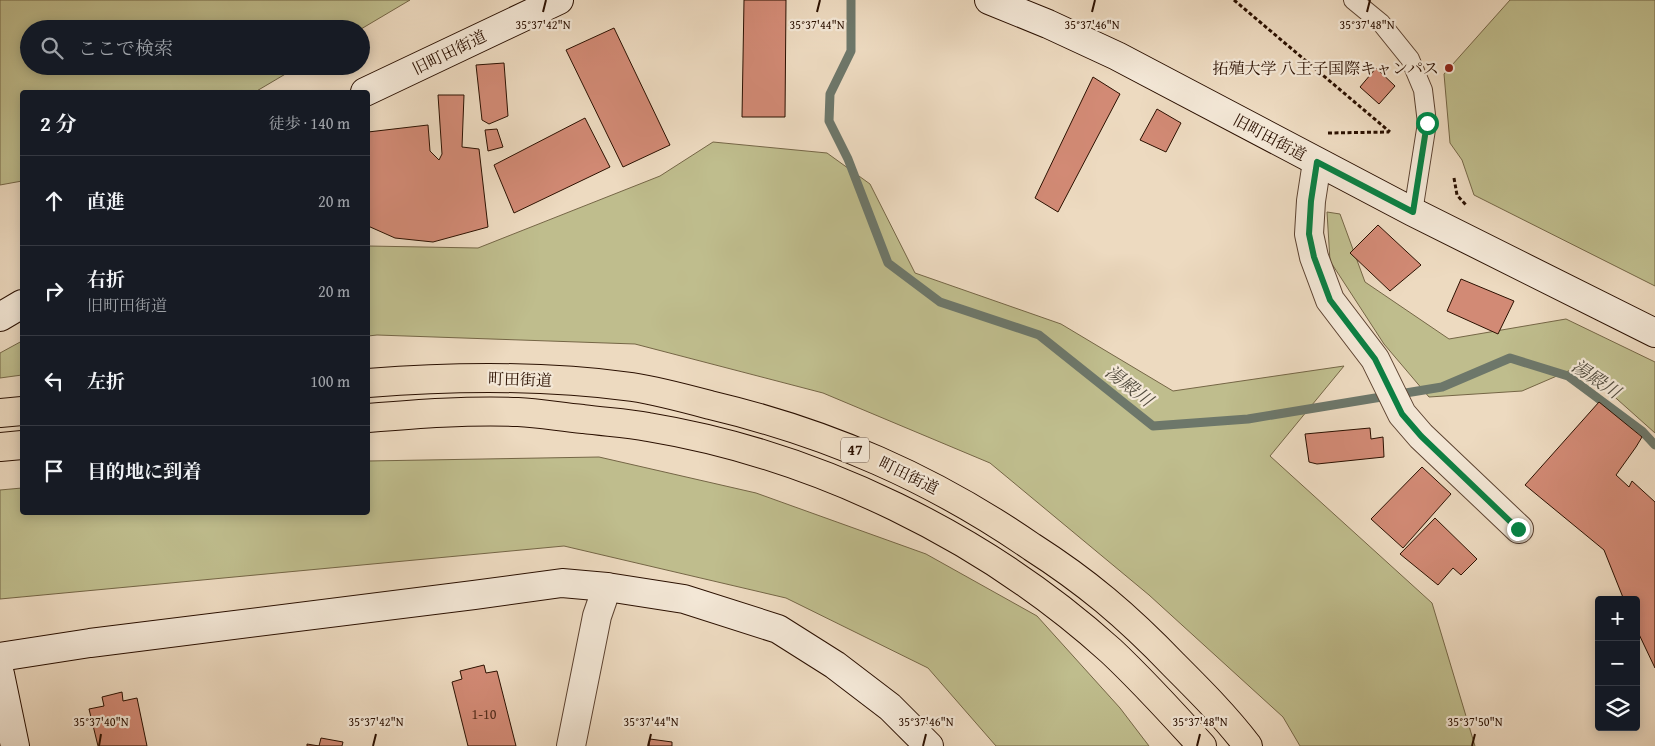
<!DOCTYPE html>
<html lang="ja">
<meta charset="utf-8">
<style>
body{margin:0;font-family:"Gentium Book Plus","Noto Serif JP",serif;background:#242831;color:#f1f3f6}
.controls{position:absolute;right:15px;bottom:15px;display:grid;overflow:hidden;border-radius:5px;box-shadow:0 2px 12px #0003}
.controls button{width:45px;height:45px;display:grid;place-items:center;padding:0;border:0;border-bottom:1px solid #363941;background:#171b24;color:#f1f3f6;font:25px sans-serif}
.stop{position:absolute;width:15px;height:15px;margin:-11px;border:4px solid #0b8043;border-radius:50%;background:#fff}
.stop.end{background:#0b8043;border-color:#fff;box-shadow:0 1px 5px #0008}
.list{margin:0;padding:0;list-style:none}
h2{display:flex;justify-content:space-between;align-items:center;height:65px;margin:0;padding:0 20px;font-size:21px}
h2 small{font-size:16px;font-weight:400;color:#9ea1a6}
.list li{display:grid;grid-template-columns:32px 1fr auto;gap:15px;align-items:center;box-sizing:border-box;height:90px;padding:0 20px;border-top:1px solid #363941}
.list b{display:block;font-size:19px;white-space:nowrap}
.list p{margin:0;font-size:16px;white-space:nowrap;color:#9ea1a6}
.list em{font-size:16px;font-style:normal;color:#9ea1a6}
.icon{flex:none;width:28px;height:28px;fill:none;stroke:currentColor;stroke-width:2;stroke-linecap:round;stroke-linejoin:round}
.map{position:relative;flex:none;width:1655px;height:746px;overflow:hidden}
.search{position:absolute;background:#171b24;box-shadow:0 2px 12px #0003;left:20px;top:20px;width:350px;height:55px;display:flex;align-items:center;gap:12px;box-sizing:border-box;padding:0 18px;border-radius:28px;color:#9ea1a6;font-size:19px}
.panel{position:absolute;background:#171b24;box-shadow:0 2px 12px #0003;left:20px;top:90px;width:350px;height:425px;border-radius:5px}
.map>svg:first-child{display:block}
.green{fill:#bfbd8d;stroke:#756646}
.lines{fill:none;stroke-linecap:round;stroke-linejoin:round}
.stream{stroke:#6d776a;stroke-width:9}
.building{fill:#d28a75;stroke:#2b1000}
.lane-casing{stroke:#5c4230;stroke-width:20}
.street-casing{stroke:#5c4230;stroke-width:30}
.secondary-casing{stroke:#2b1000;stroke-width:30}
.primary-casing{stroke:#2b1000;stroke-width:30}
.path{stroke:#2b1000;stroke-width:3;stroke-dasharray:4 2.5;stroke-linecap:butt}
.lane{stroke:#f3e7d6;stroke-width:18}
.street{stroke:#f3e7d6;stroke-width:28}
.secondary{stroke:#f3e7d6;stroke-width:28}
.primary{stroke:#eddac0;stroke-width:28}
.route{stroke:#0b8043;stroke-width:6}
.ticks{fill:none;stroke:#2b1000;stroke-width:2}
.poi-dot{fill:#8f2418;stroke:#f3e7d6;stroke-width:2}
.labels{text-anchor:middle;stroke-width:4.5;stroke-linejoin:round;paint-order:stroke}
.number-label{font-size:14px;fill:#552e1d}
.shield{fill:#f3e7d6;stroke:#675040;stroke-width:1}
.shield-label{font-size:15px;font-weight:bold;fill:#2b1000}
.street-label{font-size:16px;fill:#2b1000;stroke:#f3e7d6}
.poi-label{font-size:16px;fill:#2b1000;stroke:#f3e7d6;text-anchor:end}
.water-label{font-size:18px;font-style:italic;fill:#524c3e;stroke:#f3e7d6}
.ticks-label{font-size:12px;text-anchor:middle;fill:#2b1000;stroke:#f3e7d6;stroke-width:4.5;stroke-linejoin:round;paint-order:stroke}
</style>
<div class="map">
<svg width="1655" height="746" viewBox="0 0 1655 746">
<rect width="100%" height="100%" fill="#eddac0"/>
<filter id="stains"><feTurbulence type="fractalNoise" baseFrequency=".004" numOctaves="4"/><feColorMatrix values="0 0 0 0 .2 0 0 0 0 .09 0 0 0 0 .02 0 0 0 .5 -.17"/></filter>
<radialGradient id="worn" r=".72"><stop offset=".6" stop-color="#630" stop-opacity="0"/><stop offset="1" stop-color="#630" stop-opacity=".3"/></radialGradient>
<g class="green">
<polygon points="0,0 410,0 361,29 29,29 29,66 299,66 255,92 22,92 22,181 0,185"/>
<polygon points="1510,0 1655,0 1655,286 1474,195 1462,160 1450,143 1444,74"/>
<polygon points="713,142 827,153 870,184 915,273 1061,324 1173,391 1344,366 1270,456 1432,603 1475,746 1300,746 1283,717 1149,595 990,463 823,393 635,344 377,335 368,336 368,246 478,248 660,176"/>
<polygon points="1327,212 1340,214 1365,282 1449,339 1566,319 1655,362 1655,433 1580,366 1522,391 1429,397 1384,344 1330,261"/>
<polygon points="22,341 22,375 0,378 0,353"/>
<polygon points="599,457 756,493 926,554 1037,616 1120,708 1149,746 996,746 928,668 786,598 564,546 0,599 0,490 22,488 22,512 368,512 368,461"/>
</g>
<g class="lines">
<polyline class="stream" points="851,0 851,51 830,94 829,121 848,159 888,263 940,302 1039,335 1153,426 1248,419 1442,387 1510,358 1568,376 1642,431 1655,445"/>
</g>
<g class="building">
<polygon points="744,0 786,0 785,117 742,117"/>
<polygon points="614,28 670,145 623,167 566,50"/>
<polygon points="504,63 508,116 489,124 482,120 476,65"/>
<polygon points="1376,68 1395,86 1379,104 1360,87"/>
<polygon points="1093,77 1120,94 1058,212 1035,198"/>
<polygon points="438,95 464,95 462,147 479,149 488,227 433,242 395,238 368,226 368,132 428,125 430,151 439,160 442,154"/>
<polygon points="1157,109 1181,123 1166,152 1140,140"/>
<polygon points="585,118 610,167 514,213 494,165"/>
<polygon points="497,129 503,147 488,151 485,130"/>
<polygon points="1378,225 1421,265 1390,291 1350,253"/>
<polygon points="1461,279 1514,301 1498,334 1447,311"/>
<polygon points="1599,402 1642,437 1636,447 1616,475 1629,487 1632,481 1655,502 1655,668 1636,628 1636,600 1624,600 1604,550 1525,485"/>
<polygon points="1370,428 1371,439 1383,437 1384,457 1317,464 1309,462 1305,434"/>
<polygon points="1422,467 1451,494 1403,548 1371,519"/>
<polygon points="1435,518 1477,559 1461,575 1453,568 1438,585 1400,554"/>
<polygon points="484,665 486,673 497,671 516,746 468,746 452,682 462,679 460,671"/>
<polygon points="122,692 123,701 137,698 147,746 98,746 89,709 104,706 102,697"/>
<polygon points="321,738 343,742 342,746 307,746 307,744 319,746"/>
<polygon points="650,739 672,742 672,746 649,746"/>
</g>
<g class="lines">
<g class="lane-casing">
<polyline id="lane" points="1353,0 1381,23 1410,59 1423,90 1427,123 1413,212"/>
</g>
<g class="street-casing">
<g id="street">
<polyline points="1317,162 1311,201 1309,234 1314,257 1330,300 1375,359 1402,414 1421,436 1519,529"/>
<polyline points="571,746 597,616 607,587"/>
</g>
</g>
<g class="secondary-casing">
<g id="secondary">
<polyline points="989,0 1048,24 1117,56 1413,212 1655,333"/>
<polyline points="365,92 559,0"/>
<polyline points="0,317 22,304"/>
<polyline points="0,657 90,643 474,595 562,583 607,587 684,599 778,629 835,665 890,707 929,746"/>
<polyline points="0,674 15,746"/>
</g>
</g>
<g class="primary-casing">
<g id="primary">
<path d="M368,383C456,376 544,375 632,387C658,391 684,398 710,405C828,433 932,478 1032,547C1057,563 1082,581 1105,600C1129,620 1152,642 1174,665C1200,691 1226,717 1248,746"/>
<polyline points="0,413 22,411"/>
<path d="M368,418C417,414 468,410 518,412C539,413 561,417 583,419C605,422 627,423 648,427C817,455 985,537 1111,651C1143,681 1173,714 1202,746"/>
<polyline points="0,447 22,445"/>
</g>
</g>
<g class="path">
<polyline points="1234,0 1390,132"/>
<polyline points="1328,133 1389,132"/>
<polyline points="1454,178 1457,195 1466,205"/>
</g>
<use href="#lane" class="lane"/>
<use href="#street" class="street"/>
<use href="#secondary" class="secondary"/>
<use href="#primary" class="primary"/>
</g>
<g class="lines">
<polyline class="route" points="1427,123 1413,212 1317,162 1311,201 1309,234 1314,257 1330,300 1375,359 1402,414 1421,436 1518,529"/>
</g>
<path class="ticks" d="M543,12L546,0M817,12L820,0M1092,12L1095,0M1367,12L1370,0M99,746L101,734M373,746L376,734M648,746L651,734M923,746L926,734M1197,746L1200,734M1472,746L1475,734"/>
<circle class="poi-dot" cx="1449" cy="68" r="5"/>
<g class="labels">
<g class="number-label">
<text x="484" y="719">1-10</text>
</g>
<rect class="shield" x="841" y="437.5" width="28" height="25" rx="4"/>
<g class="shield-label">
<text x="855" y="455">47</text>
</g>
<g class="street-label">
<text transform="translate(449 52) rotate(-26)" y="6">旧町田街道</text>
<text transform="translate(1270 137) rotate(28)" y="6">旧町田街道</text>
<text transform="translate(520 379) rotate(2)" y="6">町田街道</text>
<text transform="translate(909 475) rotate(26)" y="6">町田街道</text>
</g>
<g class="poi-label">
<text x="1439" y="74">拓殖大学 八王子国際キャンパス</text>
</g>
<g class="water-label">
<text transform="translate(1596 379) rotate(34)" y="6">湯殿川</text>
<text transform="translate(1129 386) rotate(38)" y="6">湯殿川</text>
</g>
</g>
<g class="ticks-label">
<text x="543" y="29">35°37'42"N</text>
<text x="817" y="29">35°37'44"N</text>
<text x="1092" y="29">35°37'46"N</text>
<text x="1367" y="29">35°37'48"N</text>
<text x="101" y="726">35°37'40"N</text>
<text x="376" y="726">35°37'42"N</text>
<text x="651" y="726">35°37'44"N</text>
<text x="926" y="726">35°37'46"N</text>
<text x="1200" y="726">35°37'48"N</text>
<text x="1475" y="726">35°37'50"N</text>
</g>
<rect width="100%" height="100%" filter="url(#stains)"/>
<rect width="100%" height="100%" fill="url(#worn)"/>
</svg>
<div class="controls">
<button>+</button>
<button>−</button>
<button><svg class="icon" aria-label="layers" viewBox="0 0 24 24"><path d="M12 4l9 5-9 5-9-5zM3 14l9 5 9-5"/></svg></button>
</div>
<div class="stop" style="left:1427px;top:123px"></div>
<div class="stop end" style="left:1518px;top:529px"></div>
<div class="search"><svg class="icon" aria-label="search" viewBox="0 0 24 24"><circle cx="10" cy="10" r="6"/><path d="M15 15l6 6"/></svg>ここで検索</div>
<section class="panel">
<h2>2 分<small>徒歩 · 140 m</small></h2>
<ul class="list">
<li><svg class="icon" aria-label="ahead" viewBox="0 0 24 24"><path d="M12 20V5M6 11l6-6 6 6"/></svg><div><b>直進</b></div><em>20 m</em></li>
<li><svg class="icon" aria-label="right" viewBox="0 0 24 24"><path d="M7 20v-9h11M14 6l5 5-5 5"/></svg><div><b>右折</b><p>旧町田街道</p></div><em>20 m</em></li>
<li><svg class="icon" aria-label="left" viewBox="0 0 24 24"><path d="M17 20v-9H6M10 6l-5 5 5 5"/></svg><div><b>左折</b></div><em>100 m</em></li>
<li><svg class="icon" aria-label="arrive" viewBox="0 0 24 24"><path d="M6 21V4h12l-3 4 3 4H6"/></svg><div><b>目的地に到着</b></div></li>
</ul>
</section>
</div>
